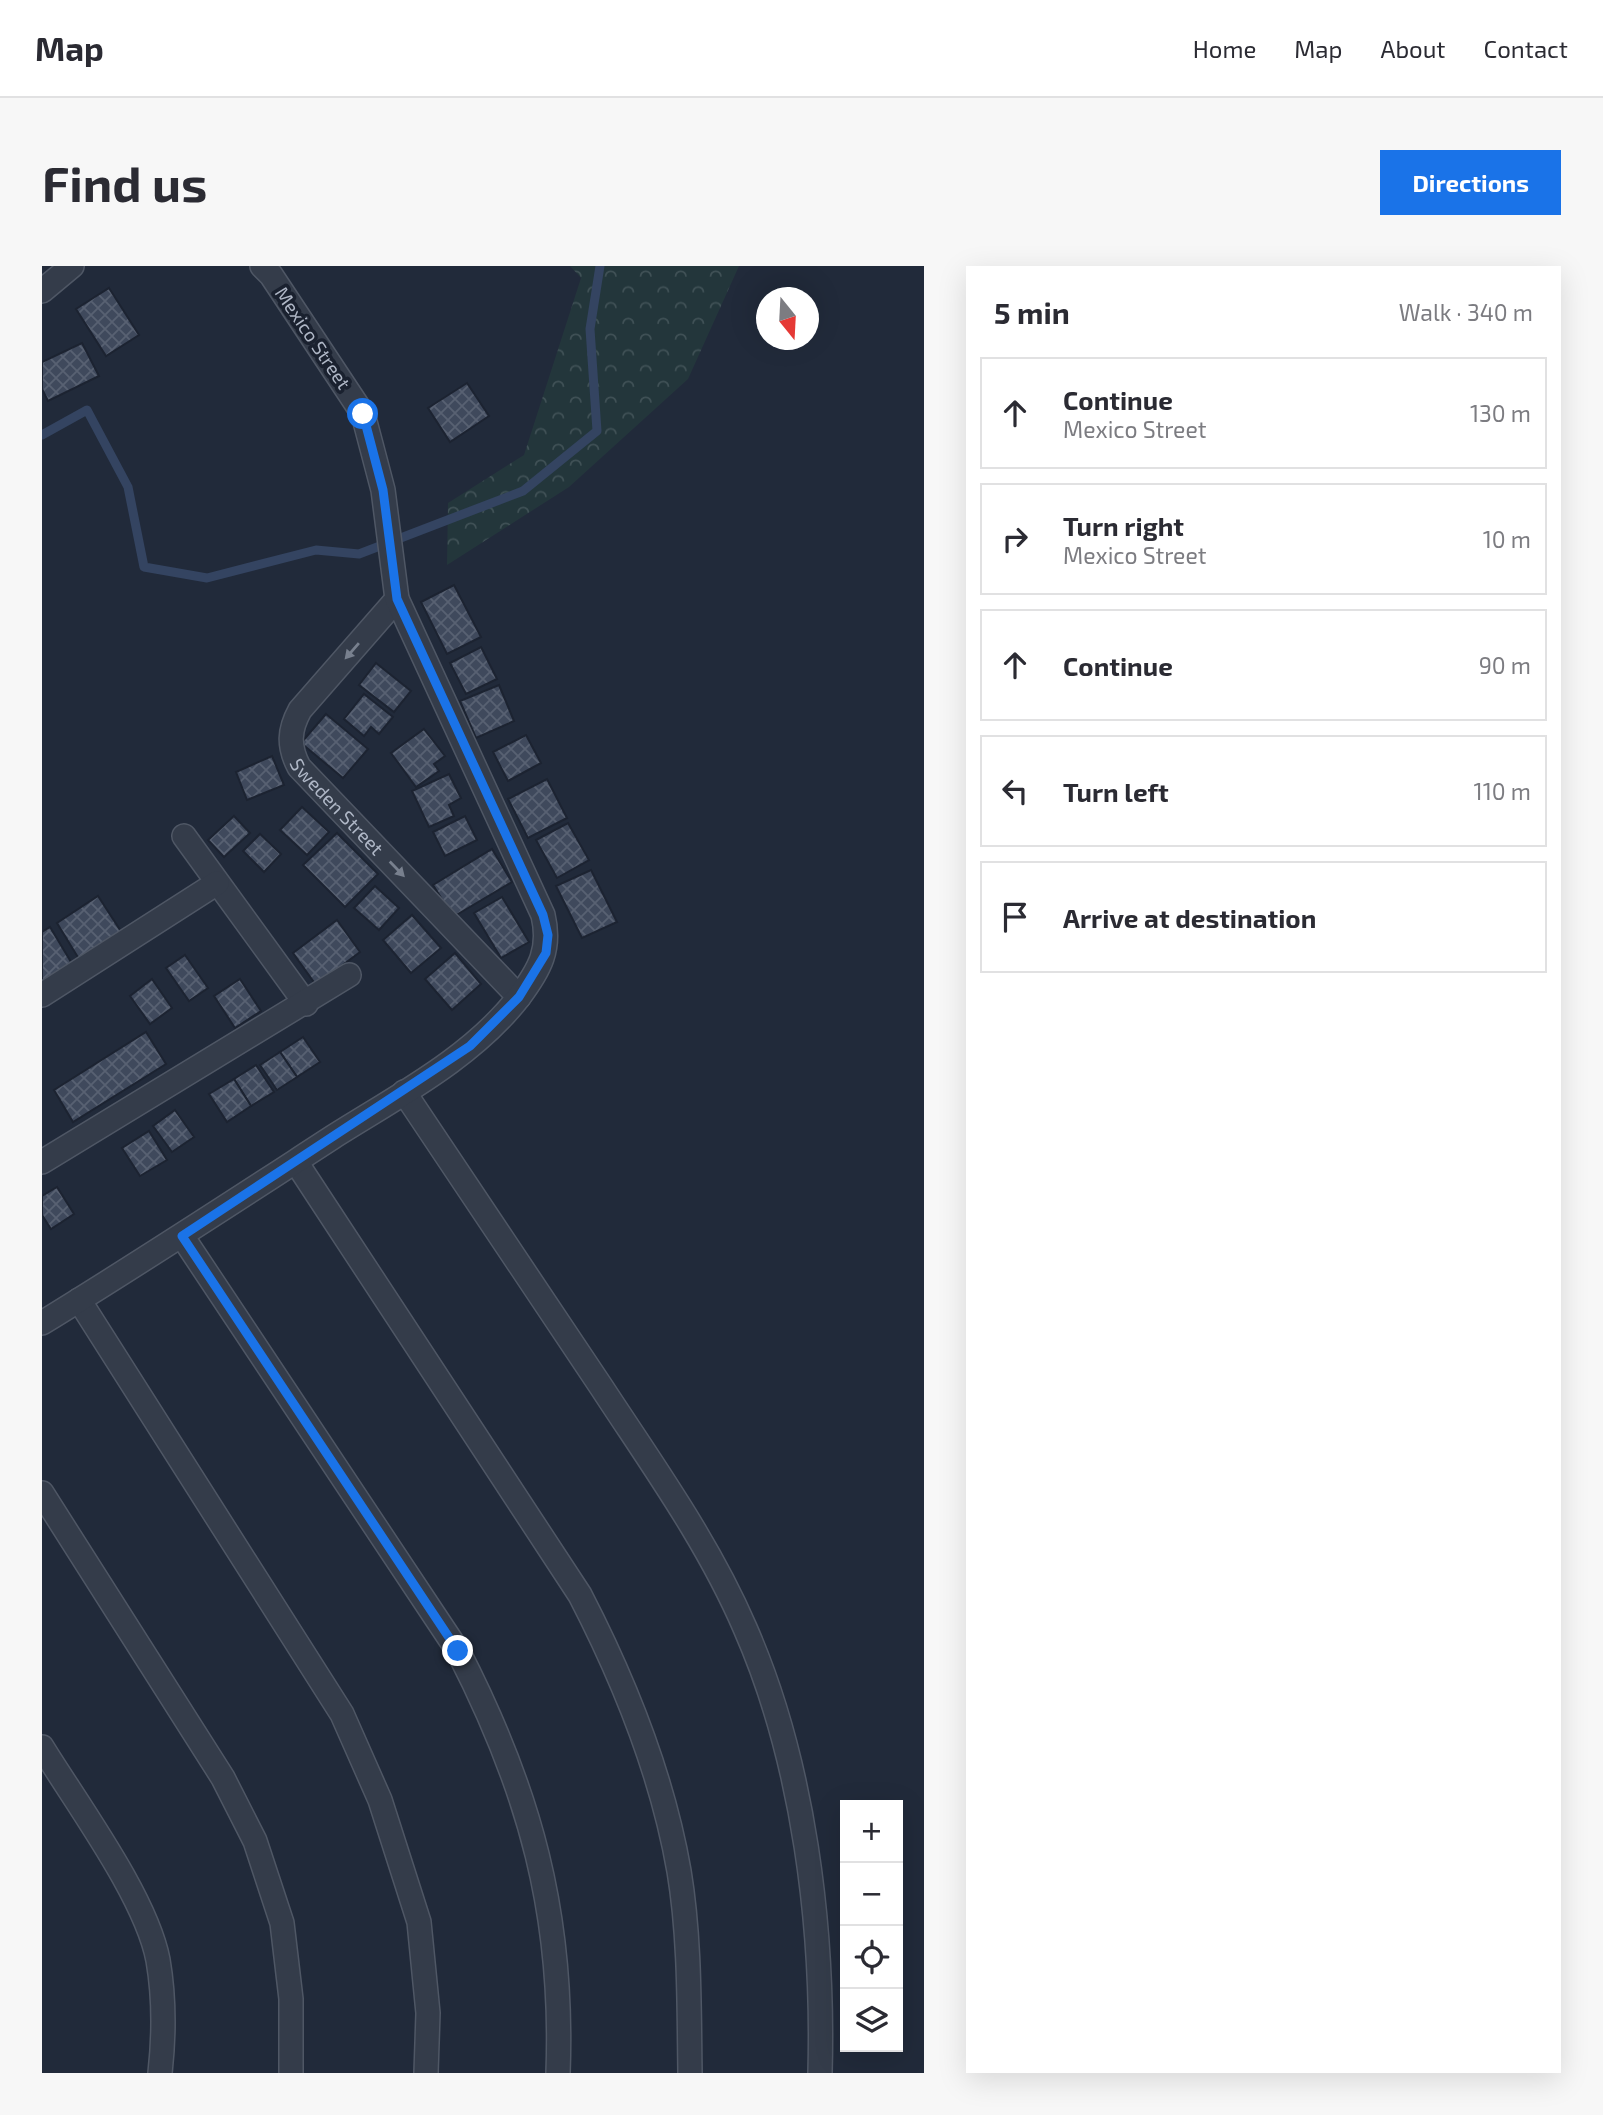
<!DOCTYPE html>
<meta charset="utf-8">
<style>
body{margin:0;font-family:"Exo 2",sans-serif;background:#f7f7f7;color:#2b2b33}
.controls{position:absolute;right:21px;bottom:21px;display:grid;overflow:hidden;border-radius:0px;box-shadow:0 7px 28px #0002}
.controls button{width:63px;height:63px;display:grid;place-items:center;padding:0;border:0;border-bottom:2px solid #e1e1e2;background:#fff;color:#2b2b33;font:35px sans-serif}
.compass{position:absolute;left:714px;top:21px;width:63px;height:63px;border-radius:50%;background:#fff;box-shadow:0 7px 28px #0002;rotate:162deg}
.stop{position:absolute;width:21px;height:21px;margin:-16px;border:5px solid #1a73e8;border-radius:50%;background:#fff}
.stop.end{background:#1a73e8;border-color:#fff;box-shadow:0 2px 7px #0008}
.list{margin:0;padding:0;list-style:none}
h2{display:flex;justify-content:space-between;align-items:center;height:91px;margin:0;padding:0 28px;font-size:30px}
h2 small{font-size:23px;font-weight:400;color:#7c7c81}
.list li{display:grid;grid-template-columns:46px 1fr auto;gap:21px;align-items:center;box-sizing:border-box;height:112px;margin:0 14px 14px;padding:0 14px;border:2px solid #e1e1e2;border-radius:0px}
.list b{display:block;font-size:26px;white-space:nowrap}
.list p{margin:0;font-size:23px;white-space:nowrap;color:#7c7c81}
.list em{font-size:23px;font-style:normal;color:#7c7c81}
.icon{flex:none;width:38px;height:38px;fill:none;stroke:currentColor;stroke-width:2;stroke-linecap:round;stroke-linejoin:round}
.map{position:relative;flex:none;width:882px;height:1807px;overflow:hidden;border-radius:0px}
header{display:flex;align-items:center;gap:42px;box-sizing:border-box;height:98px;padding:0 35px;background:#fff;border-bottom:2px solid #e1e1e2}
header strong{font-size:33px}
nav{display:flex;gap:38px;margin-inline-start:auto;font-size:24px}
.intro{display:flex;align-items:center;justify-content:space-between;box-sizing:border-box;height:168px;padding:0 42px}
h1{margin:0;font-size:49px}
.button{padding:18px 32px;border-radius:0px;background:#1a73e8;color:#fff;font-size:24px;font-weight:700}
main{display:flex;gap:42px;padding:0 42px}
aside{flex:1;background:#fff;border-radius:0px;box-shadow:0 7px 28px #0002}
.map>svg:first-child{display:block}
.forest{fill:url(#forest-crowns)}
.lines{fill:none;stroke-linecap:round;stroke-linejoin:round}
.stream{stroke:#344461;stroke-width:9}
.building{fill:url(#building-cross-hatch);stroke:#1c2331;stroke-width:2}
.minor-casing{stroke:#4f5765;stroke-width:26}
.minor{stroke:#343c4a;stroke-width:23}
.oneway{fill:#78808e}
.route{stroke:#1a73e8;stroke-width:9}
.labels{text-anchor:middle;stroke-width:7;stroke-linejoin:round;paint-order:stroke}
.street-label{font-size:19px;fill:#afb7c6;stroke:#1a212f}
</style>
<header>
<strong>Map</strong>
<nav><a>Home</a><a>Map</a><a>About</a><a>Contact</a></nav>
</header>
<div class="intro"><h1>Find us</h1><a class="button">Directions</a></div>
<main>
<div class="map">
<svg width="882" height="1807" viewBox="0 0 882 1807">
<defs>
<pattern id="forest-crowns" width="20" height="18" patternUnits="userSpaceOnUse" patternTransform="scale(1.75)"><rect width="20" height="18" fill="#23363b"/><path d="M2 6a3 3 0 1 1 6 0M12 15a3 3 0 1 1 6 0" fill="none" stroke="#405156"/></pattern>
<pattern id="building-cross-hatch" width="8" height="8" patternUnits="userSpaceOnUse" patternTransform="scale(1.75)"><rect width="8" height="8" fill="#3f495c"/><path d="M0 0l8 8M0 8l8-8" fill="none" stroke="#586172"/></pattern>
</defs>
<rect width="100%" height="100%" fill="#212a3a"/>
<polygon class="forest" points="528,0 697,0 646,113 527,221 405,299 406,237 482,189 539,12"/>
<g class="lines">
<polyline class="stream" points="0,169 45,144 86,221 102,301 165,312 274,284 317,288 481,225 555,165 548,63 558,0"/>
</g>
<g class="building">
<polygon points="67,22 97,69 64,90 34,43"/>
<polygon points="40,77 57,110 6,135 0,123 0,96"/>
<polygon points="425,117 447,150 408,176 386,142"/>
<polygon points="412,319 439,371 405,388 379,336"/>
<polygon points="439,381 455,413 424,428 408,397"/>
<polygon points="334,397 369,425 352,446 317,419"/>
<polygon points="457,419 472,455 434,472 418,435"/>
<polygon points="322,428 351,451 337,468 329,461 322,470 302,453"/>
<polygon points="284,448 326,483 301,512 259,477"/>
<polygon points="382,463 403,490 392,498 397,505 374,521 349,487"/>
<polygon points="484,469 499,497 466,515 451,486"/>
<polygon points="230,490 242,519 205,534 194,506"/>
<polygon points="407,508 419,532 407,539 412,550 387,561 370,525"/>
<polygon points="505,513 525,552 486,572 466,533"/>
<polygon points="260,541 287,566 265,589 238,564"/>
<polygon points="192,550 208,567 182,591 166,574"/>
<polygon points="423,550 435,574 403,590 391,566"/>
<polygon points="526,557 547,594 515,612 494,574"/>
<polygon points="295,567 336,608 303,641 261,599"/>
<polygon points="218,568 239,588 222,606 201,585"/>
<polygon points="450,583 470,616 411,651 391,619"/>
<polygon points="549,604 575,656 540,672 514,620"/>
<polygon points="333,620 357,642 337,664 312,642"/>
<polygon points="56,630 80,667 37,693 15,657"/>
<polygon points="460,631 487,676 459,692 432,647"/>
<polygon points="370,649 399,682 369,707 341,674"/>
<polygon points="295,654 318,686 274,719 251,687"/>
<polygon points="8,661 32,701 0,719 0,666"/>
<polygon points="413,687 439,718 410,744 383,713"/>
<polygon points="143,689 166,722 147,735 124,702"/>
<polygon points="110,713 130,742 108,758 88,730"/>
<polygon points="198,713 219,745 193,762 172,730"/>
<polygon points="104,766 124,798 31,856 12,824"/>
<polygon points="261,771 278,796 255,811 238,786"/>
<polygon points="238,786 255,811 235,824 218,799"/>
<polygon points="214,799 232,826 209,840 192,813"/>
<polygon points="192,813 209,840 185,856 167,828"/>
<polygon points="133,844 152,871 130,886 111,860"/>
<polygon points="107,865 125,894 98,910 80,882"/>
<polygon points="15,921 32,948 9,963 0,949 0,930"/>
</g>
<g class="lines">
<g class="minor-casing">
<g id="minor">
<polyline points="0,25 30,0"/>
<path id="s1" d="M355,333L258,444C247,464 246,480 257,501L477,731"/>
<polyline points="142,570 264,738"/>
<polyline points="0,729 175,617"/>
<path d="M362,826C428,925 494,1023 560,1122C611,1200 666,1276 703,1362C762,1496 782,1662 778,1807"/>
<polyline points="0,896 307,709"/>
<path d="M254,896L538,1329C583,1416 620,1507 637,1605C648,1671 647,1740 648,1807"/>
<path d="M140,970L416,1385C488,1525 522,1649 516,1807"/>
<polyline points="37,1034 300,1448 338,1534 377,1656 386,1747 384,1807"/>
<path d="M0,1057C98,997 194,934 291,871C354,831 430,792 477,731C498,703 509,683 501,649L355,333L341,224L321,148L229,9L220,0"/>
<polyline points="0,1227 181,1512 213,1575 240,1657 249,1733 249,1807"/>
<path d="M0,1481C35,1538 104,1631 116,1694C122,1729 122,1771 118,1807"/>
</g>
</g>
<use href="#minor" class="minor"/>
</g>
<defs><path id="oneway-solid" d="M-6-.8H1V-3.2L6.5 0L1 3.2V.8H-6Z" transform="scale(1.75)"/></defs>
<g class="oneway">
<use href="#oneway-solid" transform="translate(310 385) rotate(131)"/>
<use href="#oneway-solid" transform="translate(355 603) rotate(46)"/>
</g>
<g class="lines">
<polyline class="route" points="321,148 341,224 355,333 501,649 506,669 504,687 477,731 428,780 140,970 416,1385"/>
</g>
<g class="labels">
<g class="street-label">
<text transform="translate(271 72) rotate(56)" y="7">Mexico Street</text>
<text dy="7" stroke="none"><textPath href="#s1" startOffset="262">Sweden Street</textPath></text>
</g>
</g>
</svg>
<div class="controls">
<button>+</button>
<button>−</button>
<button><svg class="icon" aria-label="locate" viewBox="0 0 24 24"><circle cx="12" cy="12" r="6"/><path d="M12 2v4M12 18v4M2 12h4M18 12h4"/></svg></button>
<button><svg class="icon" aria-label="layers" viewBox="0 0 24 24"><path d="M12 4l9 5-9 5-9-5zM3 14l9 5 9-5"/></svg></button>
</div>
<svg class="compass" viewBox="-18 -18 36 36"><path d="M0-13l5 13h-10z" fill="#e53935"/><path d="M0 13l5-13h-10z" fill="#7c7c81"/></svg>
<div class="stop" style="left:321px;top:148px"></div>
<div class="stop end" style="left:416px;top:1385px"></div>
</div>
<aside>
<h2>5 min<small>Walk · 340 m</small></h2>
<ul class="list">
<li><svg class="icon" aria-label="ahead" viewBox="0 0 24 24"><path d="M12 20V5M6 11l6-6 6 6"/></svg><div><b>Continue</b><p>Mexico Street</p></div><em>130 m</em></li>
<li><svg class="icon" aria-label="right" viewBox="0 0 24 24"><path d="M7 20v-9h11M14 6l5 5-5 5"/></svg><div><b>Turn right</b><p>Mexico Street</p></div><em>10 m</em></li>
<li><svg class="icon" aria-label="ahead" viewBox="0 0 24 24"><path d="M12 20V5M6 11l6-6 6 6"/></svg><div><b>Continue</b></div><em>90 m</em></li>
<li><svg class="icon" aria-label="left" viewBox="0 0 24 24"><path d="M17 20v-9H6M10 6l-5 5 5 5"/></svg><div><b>Turn left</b></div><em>110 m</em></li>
<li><svg class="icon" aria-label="arrive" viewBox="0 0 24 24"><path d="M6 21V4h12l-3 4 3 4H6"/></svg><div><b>Arrive at destination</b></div></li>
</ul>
</aside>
</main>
